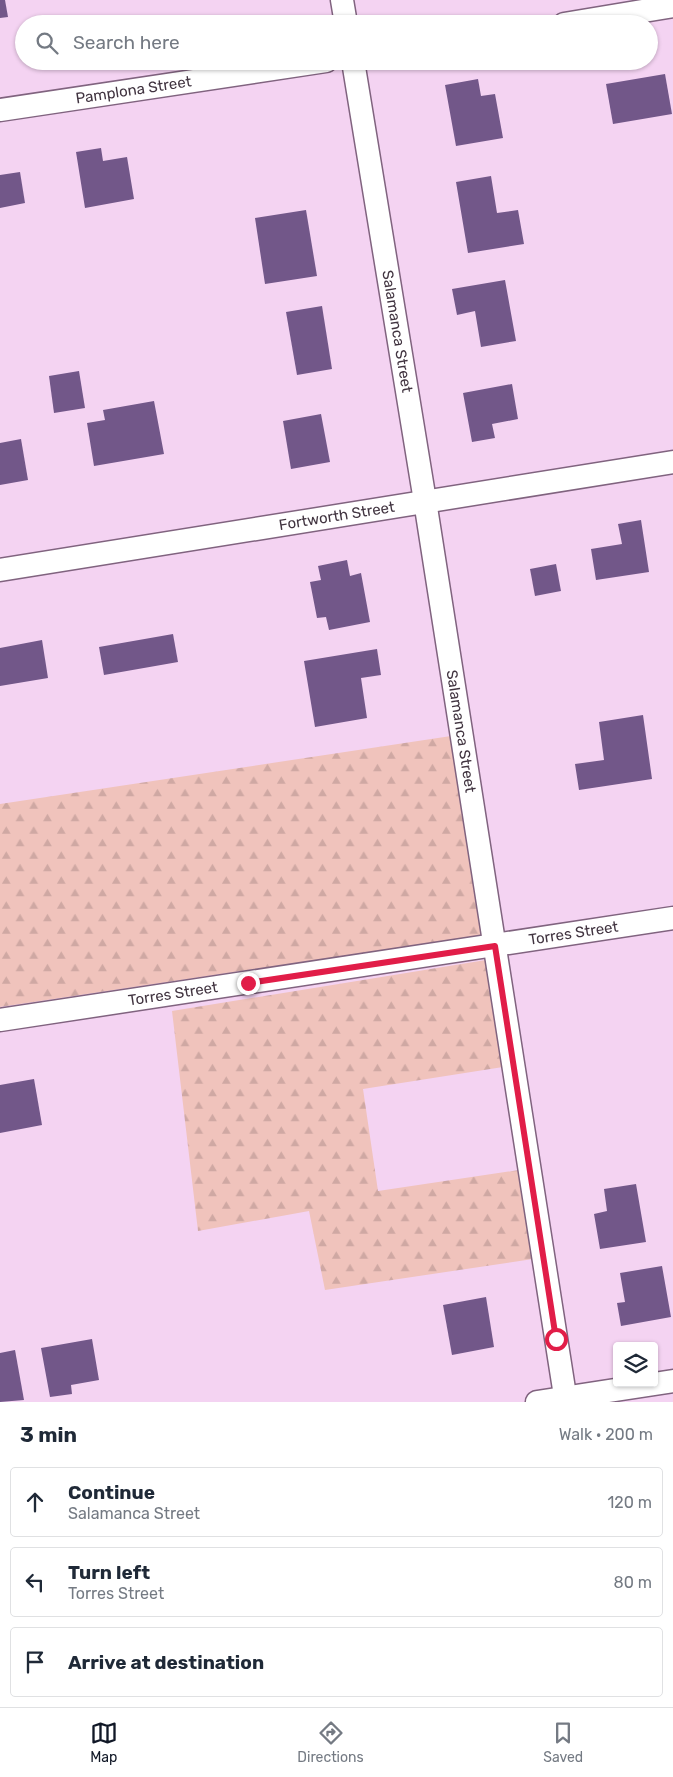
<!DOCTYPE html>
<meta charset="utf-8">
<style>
body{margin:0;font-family:Rubik,sans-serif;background:#f6f6f7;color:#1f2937}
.controls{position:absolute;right:15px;bottom:15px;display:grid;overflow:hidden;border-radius:5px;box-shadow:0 1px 4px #0004}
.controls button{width:45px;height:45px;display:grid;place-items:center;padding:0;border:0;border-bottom:1px solid #e0e1e3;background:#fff;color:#1f2937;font:25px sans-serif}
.stop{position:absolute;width:15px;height:15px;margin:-11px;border:4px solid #e11d48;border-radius:50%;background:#fff}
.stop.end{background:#e11d48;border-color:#fff;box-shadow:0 1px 5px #0008}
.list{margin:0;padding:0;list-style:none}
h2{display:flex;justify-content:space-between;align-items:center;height:65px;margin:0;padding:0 20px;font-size:21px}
h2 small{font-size:16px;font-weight:400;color:#747a83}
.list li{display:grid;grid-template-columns:32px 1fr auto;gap:15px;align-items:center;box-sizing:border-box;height:70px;margin:0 10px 10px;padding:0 10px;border:1px solid #e0e1e3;border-radius:5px}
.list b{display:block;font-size:19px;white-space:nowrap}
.list p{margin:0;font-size:16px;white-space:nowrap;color:#747a83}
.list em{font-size:16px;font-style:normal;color:#747a83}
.icon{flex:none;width:28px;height:28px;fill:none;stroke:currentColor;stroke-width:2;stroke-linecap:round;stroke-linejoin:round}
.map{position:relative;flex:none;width:673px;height:1402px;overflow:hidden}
.search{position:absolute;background:#fff;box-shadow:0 1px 4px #0004;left:15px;right:15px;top:15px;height:55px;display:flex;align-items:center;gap:12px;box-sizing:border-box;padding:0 18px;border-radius:28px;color:#747a83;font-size:19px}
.sheet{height:305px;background:#fff}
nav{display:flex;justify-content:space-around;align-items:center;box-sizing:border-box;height:70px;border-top:1px solid #e0e1e3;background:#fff;font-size:14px;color:#747a83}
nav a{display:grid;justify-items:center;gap:2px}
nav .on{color:#111827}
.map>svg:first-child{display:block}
.forest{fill:url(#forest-firs)}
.building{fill:#725789}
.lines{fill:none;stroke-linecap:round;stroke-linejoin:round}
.minor-casing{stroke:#80637f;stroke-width:25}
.minor{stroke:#fff;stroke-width:22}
.route{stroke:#e11d48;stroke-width:6}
.labels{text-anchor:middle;stroke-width:5;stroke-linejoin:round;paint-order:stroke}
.street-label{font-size:15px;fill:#413440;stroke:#f4d3f2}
</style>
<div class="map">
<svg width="673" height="1402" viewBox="0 0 673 1402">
<defs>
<pattern id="forest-firs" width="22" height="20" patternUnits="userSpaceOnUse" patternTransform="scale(1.25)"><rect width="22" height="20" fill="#f0c3bc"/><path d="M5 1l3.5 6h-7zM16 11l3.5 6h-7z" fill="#cfa8a3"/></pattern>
</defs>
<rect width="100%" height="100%" fill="#f4d3f2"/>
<g class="forest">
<polygon points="451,736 483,935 0,1007 0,804"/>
<polygon points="486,960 503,1067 363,1089 378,1191 519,1170 533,1259 325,1290 309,1211 198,1231 172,1011"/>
</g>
<g class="building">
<polygon points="0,0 5,0 8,17 0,18"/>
<polygon points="665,74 672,114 613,124 606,84"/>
<polygon points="478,79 481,96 495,94 503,138 456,146 445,85"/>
<polygon points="101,148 103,161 127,157 134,199 85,208 76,152"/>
<polygon points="20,172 25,203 0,208 0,175"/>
<polygon points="491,176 497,213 518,210 524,244 468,253 456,182"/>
<polygon points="306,210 317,276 265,284 255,218"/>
<polygon points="505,280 516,341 481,347 475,311 457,315 452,289"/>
<polygon points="322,306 332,369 297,375 286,312"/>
<polygon points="79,371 85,408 54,413 49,376"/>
<polygon points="512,384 518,419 492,424 495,438 472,442 463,393"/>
<polygon points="154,401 164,454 94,466 87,423 105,420 103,410"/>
<polygon points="321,414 330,462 291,469 283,421"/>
<polygon points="21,439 28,480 0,485 0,443"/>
<polygon points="641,520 649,572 596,580 591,549 622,544 618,524"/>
<polygon points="347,560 350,576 361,573 370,622 329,630 326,617 317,618 310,582 321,580 318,566"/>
<polygon points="556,564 561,591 535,596 530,569"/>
<polygon points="173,634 178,662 104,675 99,647"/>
<polygon points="42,640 48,678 0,686 0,648"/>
<polygon points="377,649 381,675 361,678 367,718 315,727 304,661"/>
<polygon points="643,715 652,779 579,790 575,764 604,760 599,722"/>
<polygon points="34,1079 42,1125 0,1133 0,1085"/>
<polygon points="636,1184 646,1242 600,1249 594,1214 607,1211 604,1189"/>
<polygon points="662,1266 671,1317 621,1326 617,1303 625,1302 620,1273"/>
<polygon points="486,1297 494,1347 452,1355 443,1305"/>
<polygon points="92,1339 99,1380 71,1385 72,1394 50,1397 41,1348"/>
<polygon points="15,1350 24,1400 0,1402 0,1353"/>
</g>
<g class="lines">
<g class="minor-casing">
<g id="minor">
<polyline points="342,0 346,24"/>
<polyline points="564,24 673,6"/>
<path id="s1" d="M353,61L425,501L566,1402"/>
<path id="s2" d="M0,110L326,61"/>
<path id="s3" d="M0,570L673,462"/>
<path id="s4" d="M0,1020L673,918"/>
<polyline points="537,1402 673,1381"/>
</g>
</g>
<use href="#minor" class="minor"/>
</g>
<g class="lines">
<polyline class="route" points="248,983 495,946 556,1339"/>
</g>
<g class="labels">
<g class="street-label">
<text dy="5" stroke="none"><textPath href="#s2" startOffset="135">Pamplona Street</textPath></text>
<text dy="5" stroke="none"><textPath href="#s1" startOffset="274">Salamanca Street</textPath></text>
<text dy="5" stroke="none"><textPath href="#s3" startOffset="341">Fortworth Street</textPath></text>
<text dy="5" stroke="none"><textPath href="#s1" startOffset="679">Salamanca Street</textPath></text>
<text dy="5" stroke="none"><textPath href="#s4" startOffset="580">Torres Street</textPath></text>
<text dy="5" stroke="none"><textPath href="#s4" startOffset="175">Torres Street</textPath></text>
</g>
</g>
</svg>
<div class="controls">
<button><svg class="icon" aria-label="layers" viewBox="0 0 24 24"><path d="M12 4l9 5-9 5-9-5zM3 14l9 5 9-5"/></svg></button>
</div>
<div class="stop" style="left:556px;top:1339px"></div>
<div class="stop end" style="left:248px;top:983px"></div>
<div class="search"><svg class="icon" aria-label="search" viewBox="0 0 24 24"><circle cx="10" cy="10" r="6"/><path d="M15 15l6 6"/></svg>Search here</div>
</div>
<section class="sheet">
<h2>3 min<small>Walk · 200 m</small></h2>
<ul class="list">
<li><svg class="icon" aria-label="ahead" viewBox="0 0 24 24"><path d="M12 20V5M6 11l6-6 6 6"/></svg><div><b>Continue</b><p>Salamanca Street</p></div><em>120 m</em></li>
<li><svg class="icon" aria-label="left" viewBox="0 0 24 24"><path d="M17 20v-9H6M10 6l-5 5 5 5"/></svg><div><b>Turn left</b><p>Torres Street</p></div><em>80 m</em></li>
<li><svg class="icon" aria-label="arrive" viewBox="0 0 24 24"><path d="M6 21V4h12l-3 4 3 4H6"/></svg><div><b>Arrive at destination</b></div></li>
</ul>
</section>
<nav>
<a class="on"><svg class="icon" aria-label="map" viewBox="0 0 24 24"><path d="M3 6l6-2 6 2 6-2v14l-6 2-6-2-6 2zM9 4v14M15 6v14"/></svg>Map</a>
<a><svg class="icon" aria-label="directions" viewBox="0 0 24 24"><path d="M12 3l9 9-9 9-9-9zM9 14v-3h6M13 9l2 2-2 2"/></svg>Directions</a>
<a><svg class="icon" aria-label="saved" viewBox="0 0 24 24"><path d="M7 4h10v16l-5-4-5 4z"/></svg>Saved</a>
</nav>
